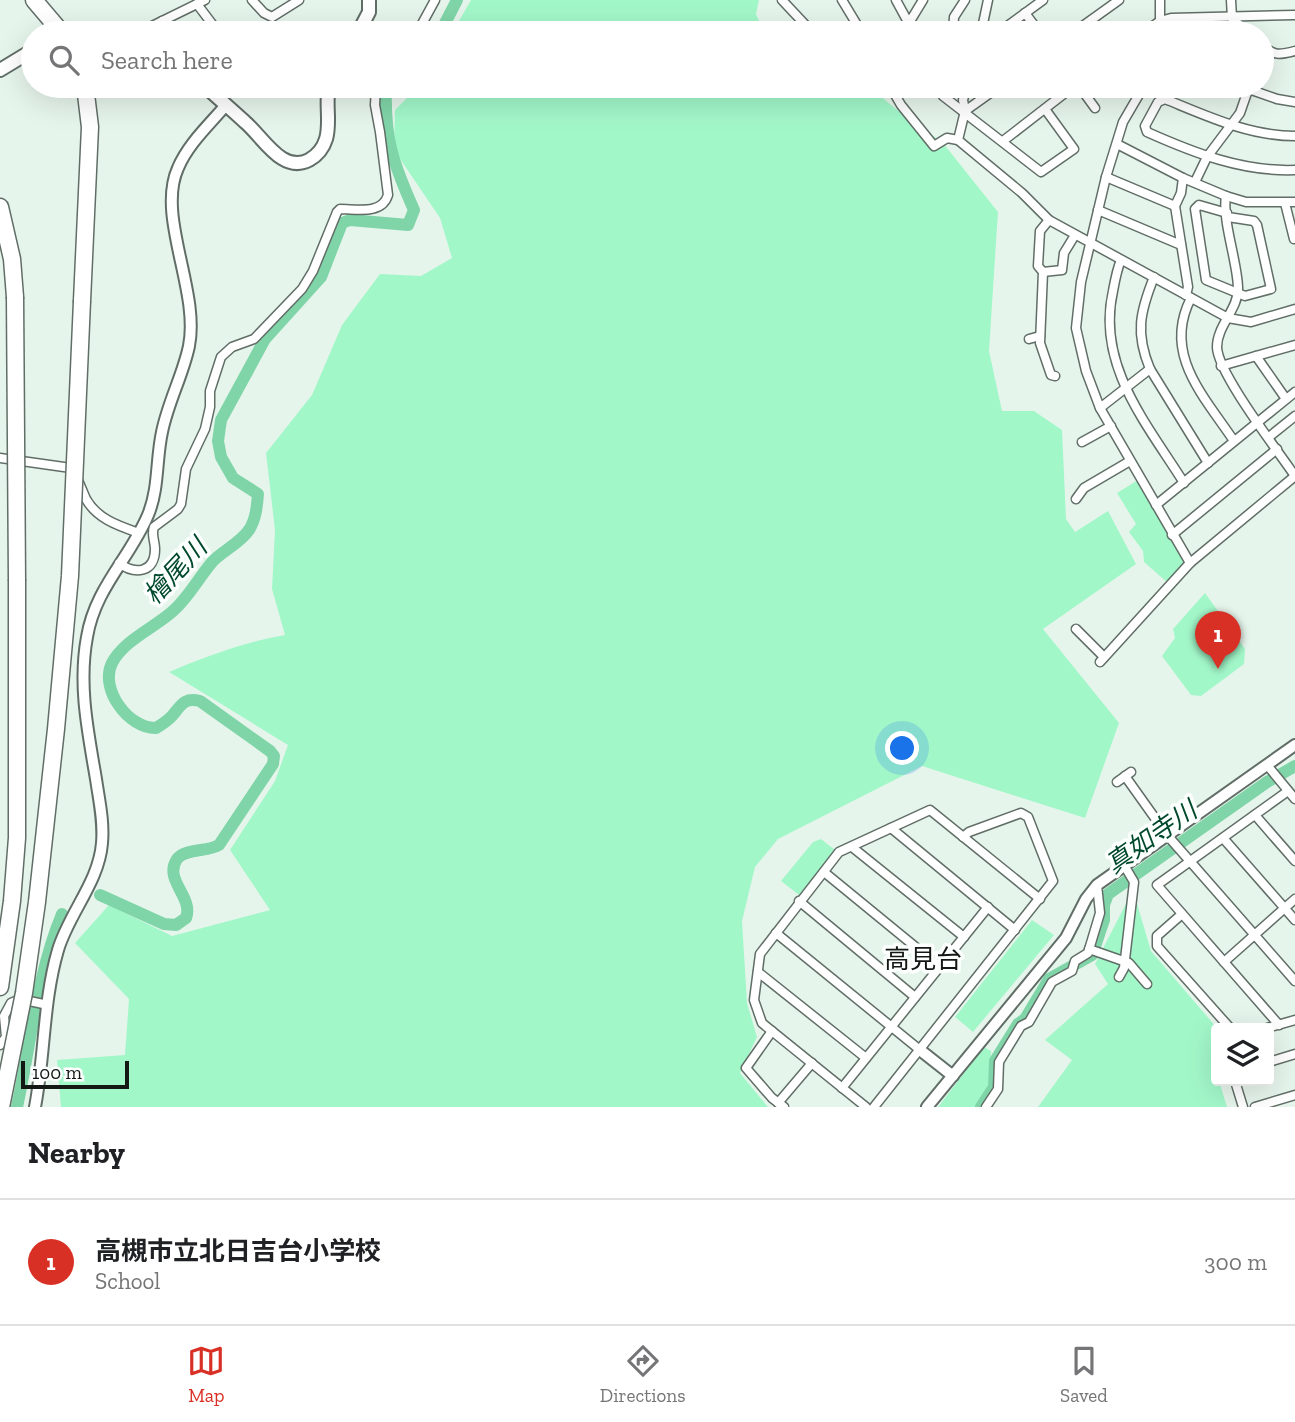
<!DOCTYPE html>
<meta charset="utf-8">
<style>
body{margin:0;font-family:"Zilla Slab","Noto Sans JP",serif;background:#f2f2f2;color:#202124}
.controls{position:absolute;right:21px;bottom:21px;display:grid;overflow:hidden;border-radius:7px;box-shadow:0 7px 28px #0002}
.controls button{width:63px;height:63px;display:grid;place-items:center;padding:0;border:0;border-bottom:2px solid #e0e0e0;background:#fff;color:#202124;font:35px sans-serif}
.scale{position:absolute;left:21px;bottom:18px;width:108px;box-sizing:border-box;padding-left:7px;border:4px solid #131815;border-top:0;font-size:19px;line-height:24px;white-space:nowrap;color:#131815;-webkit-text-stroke:5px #fcfffd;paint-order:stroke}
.you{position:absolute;left:903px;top:749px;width:24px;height:24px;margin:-18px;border:5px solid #fff;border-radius:50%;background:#1a73e8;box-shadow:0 0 0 10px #1a73e833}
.badge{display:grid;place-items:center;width:46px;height:46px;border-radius:50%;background:#d93025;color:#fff;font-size:23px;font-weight:700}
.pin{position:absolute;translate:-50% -58px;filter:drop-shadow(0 2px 4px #0008)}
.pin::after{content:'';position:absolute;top:37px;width:24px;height:21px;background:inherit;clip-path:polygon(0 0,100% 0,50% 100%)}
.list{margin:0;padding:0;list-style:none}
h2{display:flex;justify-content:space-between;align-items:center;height:91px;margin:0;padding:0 28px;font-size:30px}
h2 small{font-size:23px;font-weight:400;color:#757577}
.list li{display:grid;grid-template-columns:46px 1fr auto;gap:21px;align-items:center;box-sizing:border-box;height:126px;padding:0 28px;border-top:2px solid #e0e0e0}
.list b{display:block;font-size:26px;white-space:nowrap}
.list p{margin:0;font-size:23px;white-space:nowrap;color:#757577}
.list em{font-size:23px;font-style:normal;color:#757577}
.icon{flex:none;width:38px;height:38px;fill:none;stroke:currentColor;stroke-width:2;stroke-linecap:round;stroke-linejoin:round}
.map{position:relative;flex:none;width:1295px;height:1107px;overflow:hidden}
.search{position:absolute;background:#fff;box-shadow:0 7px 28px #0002;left:21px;right:21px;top:21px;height:77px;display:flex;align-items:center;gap:18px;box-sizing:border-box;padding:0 24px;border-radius:38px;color:#757577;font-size:26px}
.sheet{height:217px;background:#fff}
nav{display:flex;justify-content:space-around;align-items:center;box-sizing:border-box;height:98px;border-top:2px solid #e0e0e0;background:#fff;font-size:19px;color:#757577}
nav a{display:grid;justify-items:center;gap:4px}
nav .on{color:#d93025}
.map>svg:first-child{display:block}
.green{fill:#a2f7c9}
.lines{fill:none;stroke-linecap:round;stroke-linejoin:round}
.river{stroke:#80d5a8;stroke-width:12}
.minor-casing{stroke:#616e67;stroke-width:11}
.tertiary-casing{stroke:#616e67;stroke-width:14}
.primary-casing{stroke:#616e67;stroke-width:16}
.motorway-casing{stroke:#616e67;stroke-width:19}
.minor{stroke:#fff;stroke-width:8}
.tertiary{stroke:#fff;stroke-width:10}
.primary{stroke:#fff;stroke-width:12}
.motorway{stroke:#fff;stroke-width:16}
.motorway-bridge-casing{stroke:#616e67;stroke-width:19;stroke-linecap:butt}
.motorway-bridge{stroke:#fff;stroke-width:16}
.labels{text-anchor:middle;stroke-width:7;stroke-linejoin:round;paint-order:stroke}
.water-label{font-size:26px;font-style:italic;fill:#00492d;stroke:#fcfffd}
.neighbourhood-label{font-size:26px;fill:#131815;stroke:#fcfffd}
</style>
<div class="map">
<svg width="1295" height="1107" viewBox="0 0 1295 1107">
<rect width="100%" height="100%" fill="#e6f5ec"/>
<g class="green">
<polygon points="471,0 759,0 756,14 764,33 452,33"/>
<path d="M419,86H868L896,109L943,143L998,212L989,351L1002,411H1034L1062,430L1066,519L1075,532L1108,511L1136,564L1043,629L1119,723L1085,818L922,766L778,839L755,867L742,921L747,1003L757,1037L740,1073L768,1107H61L57,1060L125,1055L129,999L75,943L109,905L172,936L270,910L230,850L275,781L288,745L169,672C207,656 245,642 285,635L272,589L275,530L266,453L312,395L342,325L380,274L421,276L452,258L440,218L394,150L395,110Z"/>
<polygon points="1138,480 1184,562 1184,565 1168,583 1144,562 1143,551 1129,532 1136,524 1117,493"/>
<polygon points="1205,593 1245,649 1244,664 1201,696 1191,695 1162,656 1175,638 1173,629"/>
<polygon points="821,839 835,850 799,895 781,881 813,842"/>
<polygon points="1133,890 1151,951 1217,1028 1216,1081 1219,1081 1227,1107 1038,1107 1072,1060 1045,1040 1108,984 1095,964"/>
<polygon points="1032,920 1054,935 973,1032 955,1017"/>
<polygon points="984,1047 991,1051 990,1087 976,1107 938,1107"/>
</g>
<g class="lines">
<g class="river">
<polyline points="440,33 457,0"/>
<path d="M100,895L164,924L176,925L186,918C194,897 163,880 177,859C185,848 208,852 219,845L273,764L274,756L270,751L200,701C183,697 181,706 171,717C167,721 161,725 156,728C129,729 99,689 112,663C124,640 154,628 173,611C189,597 199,577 213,561C224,550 240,543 249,530C256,519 257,506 258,494L233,478L221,457L218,441L221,420L265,339L321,277L342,223L350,220L408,225L414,210C393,163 384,138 386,86"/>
<path d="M17,1107C31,1043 37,974 62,914"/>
<polyline points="981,1107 994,1087 995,1061 1018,1024 1025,1019 1049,979 1092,955 1104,920 1104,905 1108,894 1267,782 1295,766"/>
</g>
<g class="minor-casing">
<g id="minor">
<polyline points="252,0 264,13 272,17 299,0"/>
<polyline points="782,0 813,33"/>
<polyline points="842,0 862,33"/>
<polyline points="896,0 914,33"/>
<polyline points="1231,0 1232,18 1248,33"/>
<polyline points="197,4 219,33"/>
<polyline points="1025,13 1040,33"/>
<polyline points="162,21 175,33"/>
<polyline points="1160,21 1160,0"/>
<polyline points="909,23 923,0"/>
<polyline points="144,33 148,28 205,0"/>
<polyline points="417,33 435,0"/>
<polyline points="953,33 954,17 965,0"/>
<polyline points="981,33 988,0"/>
<polyline points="998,33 1043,0"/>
<polyline points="1073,33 1119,0"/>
<polyline points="1143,33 1160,21 1171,18 1295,15"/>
<path d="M1262,45C1274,56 1279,55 1295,51"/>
<polyline points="890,86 901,105 934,146 947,138 958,140"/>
<polyline points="938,86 943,96 1041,172 1074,149 1045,109"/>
<polyline points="967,86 963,100 965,111 958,140 1022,193 1049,220 1228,318 1251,322 1295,309"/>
<polyline points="1079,86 1095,108"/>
<polyline points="1144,86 1123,122 1106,177 1081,282 1076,328 1086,371 1100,408 1190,563"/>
<polyline points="1240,86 1277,99 1295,102"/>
<polyline points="965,111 1000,86"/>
<path d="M1295,136C1249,136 1207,116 1165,99L1158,102L1145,126L1147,132C1194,153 1243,172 1295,170"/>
<polyline points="1003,141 1074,86"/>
<polyline points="1117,144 1183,178 1226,196 1246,202 1295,202"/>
<polyline points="1106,177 1175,206"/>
<polyline points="1183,178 1181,193 1175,206 1188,287 1186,295"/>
<polyline points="1195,182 1207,157 1240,113 1248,90"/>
<path d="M1226,196C1222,221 1237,260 1238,287C1239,309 1217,325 1217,347C1217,372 1278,451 1295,476"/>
<polyline points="1285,203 1294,239"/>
<polyline points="1098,210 1181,245"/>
<polyline points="1227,213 1199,205 1195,209 1206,280 1245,296 1271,289 1257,225 1254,221 1228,217"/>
<polyline points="1049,220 1040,231 1038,266 1043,272 1040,343 1051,375 1055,376"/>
<path d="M1121,260C1117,269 1115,280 1113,291C1096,365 1147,424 1184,483"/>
<polyline points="1043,272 1062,270 1064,253 1075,235"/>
<path d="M1154,277C1140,312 1135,333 1150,369L1208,463"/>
<path d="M1191,298C1162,354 1204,396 1234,441"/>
<polyline points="1029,339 1040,336"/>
<polyline points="1256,356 1286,399"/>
<polyline points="1221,366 1295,345"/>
<polyline points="1100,408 1150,369"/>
<polyline points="1269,437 1295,416"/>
<polyline points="1082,442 1111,426"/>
<path d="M0,458L71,468C78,478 81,488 86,499C97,519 119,526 139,533"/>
<polyline points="1076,499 1084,488 1130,461"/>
<polyline points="1156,505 1295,392"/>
<polyline points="1172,535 1277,449"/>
<path d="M119,563C135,575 155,573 155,549C155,541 151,535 154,527L178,509L181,504L186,469L205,429L210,407V391L221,357L232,347L254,339L302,289L313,271L337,212L340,209C357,209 382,215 388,195L380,132L375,105L376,86"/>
<polyline points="1076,629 1104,657"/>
<polyline points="1100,662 1190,563 1295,476"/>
<polyline points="1267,765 1295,799"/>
<polyline points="1125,776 1167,835 1295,981"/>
<polyline points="1117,782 1131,772"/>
<polyline points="1255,815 1295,861"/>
<polyline points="891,828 1015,930"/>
<polyline points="1223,838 1295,920"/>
<polyline points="852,847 964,937"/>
<polyline points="824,872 940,967"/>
<polyline points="799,901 915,997"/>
<polyline points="1182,914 1157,936 1157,946 1230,1028"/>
<polyline points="776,933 920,1050"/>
<polyline points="1089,949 1129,963 1147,984"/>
<polyline points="1224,962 1295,899"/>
<polyline points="758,972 866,1058"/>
<polyline points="1119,977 1124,968 1134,882 1124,865"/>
<polyline points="1279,1025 1157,885 1288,791"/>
<polyline points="1267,1028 1295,1020"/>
<polyline points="772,1031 746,1068 772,1098 784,1107"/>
<polyline points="0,1045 6,1037 4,1016 11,1003 20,999 48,1005"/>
<polyline points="1269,1062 1295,1054"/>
<polyline points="1235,1081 1243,1107"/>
<polyline points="842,1088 988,907"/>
<polyline points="778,1103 812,1063"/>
<polyline points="866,1107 762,1023 754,1000 760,954 839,852 930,810 1040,899"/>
<polyline points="874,1107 1053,881 1028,817 1021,813 969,832 963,837"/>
<polyline points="986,1107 998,1089 999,1062 1021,1026 1029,1022 1052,982 1072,971 1075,961 1088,953 1100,913 1097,885"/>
<polyline points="1255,1107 1295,1095"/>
</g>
</g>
<g class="tertiary-casing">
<g id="tertiary">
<polyline points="920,1050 953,1076"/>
<path d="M35,1107C45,1055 43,1001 58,950C69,913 99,882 102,843C104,821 99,800 96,779C88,732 78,685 87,637C95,588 130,558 148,515C159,489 156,459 162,432C168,402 183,375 189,346C200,291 156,216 178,168C188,144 209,125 226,105"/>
<polyline points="927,1107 1066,938 1086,899 1097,885 1295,745"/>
</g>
</g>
<g class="primary-casing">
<g id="primary">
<polyline points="82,33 121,33"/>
<polyline points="358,33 369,12 369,0"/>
<polyline points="0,70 33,50"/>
<path d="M205,86C218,98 232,110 245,122C263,137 282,174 309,160C318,155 323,149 326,139C331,123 325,103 329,86"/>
</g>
</g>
<g class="motorway-casing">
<g id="motorway">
<polyline points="34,0 62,33"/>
<polyline points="0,207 12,259 15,297"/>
<polyline points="82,301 90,127 85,86"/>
<polyline points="0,987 12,901 17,838 17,581"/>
</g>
</g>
<use href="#minor" class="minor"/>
<use href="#tertiary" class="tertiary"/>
<use href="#primary" class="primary"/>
<use href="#motorway" class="motorway"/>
<g class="motorway-bridge-casing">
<g id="motorway-bridge">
<polyline points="15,297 17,581"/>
<polyline points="1,1107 24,993 37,902 56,729 70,576 82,301"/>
</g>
</g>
<use href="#motorway-bridge" class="motorway-bridge"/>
</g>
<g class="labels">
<g class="water-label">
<text transform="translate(175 571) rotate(-47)" y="9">檜尾川</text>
<text transform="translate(1151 837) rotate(-35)" y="9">真如寺川</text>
</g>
<g class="neighbourhood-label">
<text x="923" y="968">高見台</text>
</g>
</g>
</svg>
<div class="controls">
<button><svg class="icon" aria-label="layers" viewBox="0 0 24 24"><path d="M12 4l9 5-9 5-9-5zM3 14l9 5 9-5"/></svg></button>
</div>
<div class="scale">100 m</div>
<div class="you"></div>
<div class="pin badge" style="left:1218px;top:669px">1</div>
<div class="search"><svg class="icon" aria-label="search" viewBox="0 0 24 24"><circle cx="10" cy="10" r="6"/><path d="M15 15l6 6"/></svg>Search here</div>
</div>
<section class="sheet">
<h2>Nearby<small></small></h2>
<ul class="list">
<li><span class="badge">1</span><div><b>高槻市立北日吉台小学校</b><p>School</p></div><em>300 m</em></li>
</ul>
</section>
<nav>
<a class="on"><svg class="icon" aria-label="map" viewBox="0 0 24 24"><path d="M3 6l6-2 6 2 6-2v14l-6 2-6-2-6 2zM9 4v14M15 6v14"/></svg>Map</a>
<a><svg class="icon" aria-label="directions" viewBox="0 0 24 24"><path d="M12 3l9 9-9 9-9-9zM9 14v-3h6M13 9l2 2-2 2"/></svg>Directions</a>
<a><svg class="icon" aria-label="saved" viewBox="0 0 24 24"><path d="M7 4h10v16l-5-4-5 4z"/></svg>Saved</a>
</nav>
